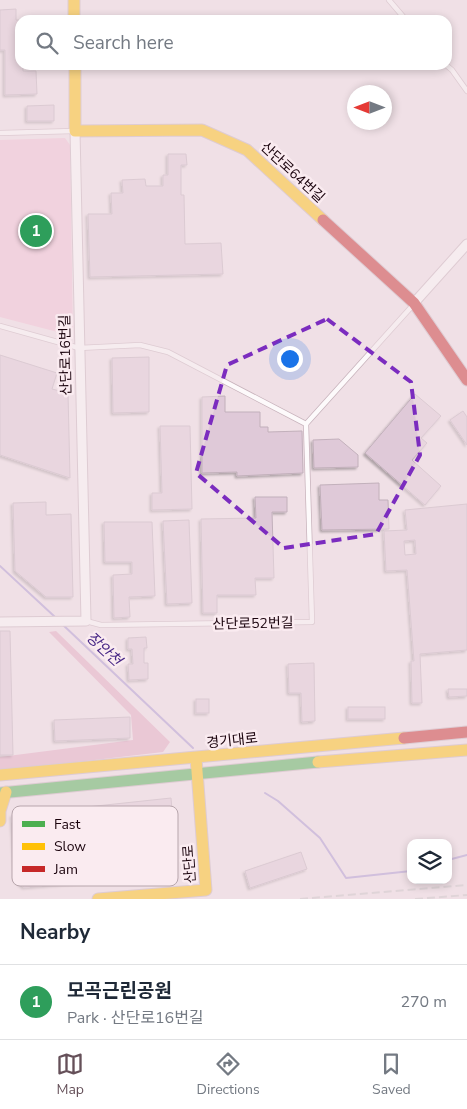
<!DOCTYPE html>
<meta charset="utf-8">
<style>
body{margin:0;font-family:"Nunito Sans","Noto Sans KR",sans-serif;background:#f2f2f3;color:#1f2937}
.controls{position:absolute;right:15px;bottom:15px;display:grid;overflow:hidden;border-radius:10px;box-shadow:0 2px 8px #0003}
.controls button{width:45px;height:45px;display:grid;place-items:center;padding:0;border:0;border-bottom:1px solid #e0e1e3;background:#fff;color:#1f2937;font:25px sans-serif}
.compass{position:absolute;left:347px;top:85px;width:45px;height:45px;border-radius:50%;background:#fff;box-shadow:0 2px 8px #0003;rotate:270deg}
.you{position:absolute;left:289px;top:358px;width:18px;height:18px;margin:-12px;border:4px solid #fff;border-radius:50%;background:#1a73e8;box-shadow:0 0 0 8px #1a73e833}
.badge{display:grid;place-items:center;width:32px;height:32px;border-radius:50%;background:#655059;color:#fff;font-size:16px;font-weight:700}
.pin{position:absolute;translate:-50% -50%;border:2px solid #fff;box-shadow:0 1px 5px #0006}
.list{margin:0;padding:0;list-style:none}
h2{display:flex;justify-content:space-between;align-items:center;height:65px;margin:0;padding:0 20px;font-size:21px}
h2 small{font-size:16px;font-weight:400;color:#747a83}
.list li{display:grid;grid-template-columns:32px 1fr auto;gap:15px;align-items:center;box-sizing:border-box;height:75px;padding:0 20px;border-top:1px solid #e0e1e3}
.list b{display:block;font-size:19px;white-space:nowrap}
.list p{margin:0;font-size:16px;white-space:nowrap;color:#747a83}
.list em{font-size:16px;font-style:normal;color:#747a83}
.icon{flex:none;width:28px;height:28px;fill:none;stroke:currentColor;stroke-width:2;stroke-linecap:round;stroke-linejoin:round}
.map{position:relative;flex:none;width:467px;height:899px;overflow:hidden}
.search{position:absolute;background:#fff;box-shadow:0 2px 8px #0003;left:15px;right:15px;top:15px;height:55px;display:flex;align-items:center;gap:12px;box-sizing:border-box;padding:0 18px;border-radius:15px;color:#747a83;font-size:19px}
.sheet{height:140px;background:#fff}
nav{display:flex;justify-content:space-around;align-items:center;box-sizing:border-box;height:70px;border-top:1px solid #e0e1e3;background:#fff;font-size:14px;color:#747a83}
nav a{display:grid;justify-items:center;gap:2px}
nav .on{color:#655059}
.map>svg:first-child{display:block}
.green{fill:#f2c0d4}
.forest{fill:#e3aac2}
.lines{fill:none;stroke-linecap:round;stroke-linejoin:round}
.stream{stroke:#aa98d2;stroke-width:2}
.building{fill:#dfc9d8;stroke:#c2b0bb;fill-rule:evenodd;filter:url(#shadow)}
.lane-casing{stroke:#c8b3bc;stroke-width:6}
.street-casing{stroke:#c8b3bc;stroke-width:11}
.fast-casing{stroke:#c8b3bc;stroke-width:13}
.slow-casing{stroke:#c8b3bc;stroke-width:13}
.jam-casing{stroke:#c8b3bc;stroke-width:13}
.lane{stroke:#fdfafb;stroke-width:4.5}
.street{stroke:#fdfafb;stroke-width:9}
.fast{stroke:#4caf50;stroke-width:11}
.slow{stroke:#ffc107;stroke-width:11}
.jam{stroke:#c62828;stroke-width:11}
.rail{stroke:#cbc5c7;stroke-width:2;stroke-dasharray:8 4;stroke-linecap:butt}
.marked{fill:none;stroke:#7b2cbf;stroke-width:4;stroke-dasharray:10 6;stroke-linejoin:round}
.labels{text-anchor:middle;stroke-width:5;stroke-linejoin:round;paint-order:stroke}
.street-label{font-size:14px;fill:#1a030d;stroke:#faebf0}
.water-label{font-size:15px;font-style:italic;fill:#472685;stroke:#faebf0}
.key{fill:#faebf0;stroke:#b7a5ac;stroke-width:1}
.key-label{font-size:14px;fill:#1a030d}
</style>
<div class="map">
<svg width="467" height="899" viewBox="0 0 467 899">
<defs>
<filter id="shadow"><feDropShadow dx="-2" dy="2" stdDeviation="1" flood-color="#0004"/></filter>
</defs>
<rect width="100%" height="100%" fill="#f0e0e6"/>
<polygon class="green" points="65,138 70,145 73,336 0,317 0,140"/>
<polygon class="forest" points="56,631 170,742 163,752 0,771 0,757 133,740 131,715 49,632"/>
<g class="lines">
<g class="stream">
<polyline points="0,566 55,617"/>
<polyline points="62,624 193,748"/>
<polyline points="265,793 278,801 320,838 346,878 411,871"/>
<polyline points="448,860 467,855"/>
</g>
</g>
<g class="building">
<polygon points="16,9 16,20 20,20 20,65 23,65 23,71 36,71 37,94 5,95 5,50 0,50 0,10"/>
<polygon points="54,105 54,121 27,121 27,106"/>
<polygon points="168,154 186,154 187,165 181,165 181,195 184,195 185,244 221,243 223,274 90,277 88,214 112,214 111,193 123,193 122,180 145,179 146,186 163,186 163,175 168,175"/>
<polygon points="0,355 57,373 52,389 68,393 70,478 0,455"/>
<polygon points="149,357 149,412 113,413 112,358"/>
<polygon points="415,394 441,416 421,438 427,443 412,460 441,486 425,505 365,453"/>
<polygon points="225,396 225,412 260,412 260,427 268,427 268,432 302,431 303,473 237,476 237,472 202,473 202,397"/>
<polygon points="463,411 467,417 467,445 450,420"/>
<polygon points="160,426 190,426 192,509 152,510 152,493 162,493"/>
<polygon points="339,439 358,455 358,467 314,468 313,440"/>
<polygon points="379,483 379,500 388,500 389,529 322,530 320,485"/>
<polygon points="255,497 287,497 287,512 272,512 274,578 255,578 256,595 217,595 217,613 203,613 201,519 256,518"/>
<polygon points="46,502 46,515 71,514 73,597 46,597 15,571 13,503"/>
<path d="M467,504V650L420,654L422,703H412L411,661H414L407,570L386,571L384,531L407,530L405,510ZM415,540L416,554L405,555L404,541Z"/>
<polygon points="189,520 192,603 167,604 163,521"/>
<polygon points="104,522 152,522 155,596 129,597 130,617 114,618 113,575 132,574 132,562 105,562"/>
<polygon points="0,631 10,631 13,755 0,755"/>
<polygon points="146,637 147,648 144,648 144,663 148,663 148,679 129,680 128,664 133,664 132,649 128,649 128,638"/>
<polygon points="314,663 315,721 302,722 301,693 289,693 288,664"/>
<polygon points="448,689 467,689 467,696 449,697"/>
<rect x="196" y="699" width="13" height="14"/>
<rect x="348" y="707" width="37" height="12"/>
<polygon points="130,717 130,738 55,741 54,720"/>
<polygon points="171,798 177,866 169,875 24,887 16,880 12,815"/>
<polygon points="301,852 307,869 250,888 245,871"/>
</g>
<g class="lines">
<g class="lane-casing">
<g id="lane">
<polyline points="389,0 406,20"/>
<polyline points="446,65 452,70 467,91"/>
<polyline points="0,133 74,131"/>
<polyline points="0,326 79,348 140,345 168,352 306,424 312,622 101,625 86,621"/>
<polyline points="306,424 414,304"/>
</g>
</g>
<g class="street-casing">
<g id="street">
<polyline points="414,303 467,244"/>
<polyline points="0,622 86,621 75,131"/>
</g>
</g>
<g class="fast-casing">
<polyline id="fast" points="0,793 318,762"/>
</g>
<g class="slow-casing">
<g id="slow">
<polyline points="74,0 74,20"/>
<polyline points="75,65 75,131 202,130 247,150 323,220"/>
<polyline points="318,762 467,750"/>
<polyline points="0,775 404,738"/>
<polyline points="0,821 0,811 6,792"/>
<polyline points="98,899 206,890 196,758"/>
</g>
</g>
<g class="jam-casing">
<g id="jam">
<polyline points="323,220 414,303 467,380"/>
<polyline points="404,738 467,732"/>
</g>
</g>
<use href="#lane" class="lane"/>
<use href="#street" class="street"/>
<use href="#fast" class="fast"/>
<use href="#slow" class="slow"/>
<use href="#jam" class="jam"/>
<g class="rail">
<polyline points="300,899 467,885"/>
<polyline points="415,899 467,895"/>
</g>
</g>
<path d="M0 0H467V899H0ZM327,319L411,382L420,455L376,534L284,548L196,473L227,365Z" fill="#f0e0e6" fill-opacity=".55" fill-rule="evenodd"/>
<path class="marked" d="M327,319L411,382L420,455L376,534L284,548L196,473L227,365Z"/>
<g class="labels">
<g class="street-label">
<text transform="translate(293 172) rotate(43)" y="5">산단로64번길</text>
<text transform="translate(65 355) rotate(-91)" y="5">산단로16번길</text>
<text transform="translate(253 623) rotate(-1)" y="5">산단로52번길</text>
<text transform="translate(232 740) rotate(-6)" y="5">경기대로</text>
<text transform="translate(189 864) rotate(-94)" y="5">산단로</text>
</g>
<g class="water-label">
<text transform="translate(104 649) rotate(43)" y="5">장안천</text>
</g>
</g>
<rect x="12" y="806" width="166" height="80" rx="8" class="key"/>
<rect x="22" y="821" width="23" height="6" fill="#4caf50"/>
<rect x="22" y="843" width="23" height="7" fill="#ffc107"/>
<rect x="22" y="866" width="23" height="6" fill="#c62828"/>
<g class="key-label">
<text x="54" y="829">Fast</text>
<text x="54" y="851">Slow</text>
<text x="54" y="874">Jam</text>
</g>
</svg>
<div class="controls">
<button><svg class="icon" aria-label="layers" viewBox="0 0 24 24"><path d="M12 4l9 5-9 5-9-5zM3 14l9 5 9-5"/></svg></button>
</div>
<svg class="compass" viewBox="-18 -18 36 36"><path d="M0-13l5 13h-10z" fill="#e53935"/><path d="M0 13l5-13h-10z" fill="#747a83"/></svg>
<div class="you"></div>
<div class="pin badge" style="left:36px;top:231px;background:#2e9e5b">1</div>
<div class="search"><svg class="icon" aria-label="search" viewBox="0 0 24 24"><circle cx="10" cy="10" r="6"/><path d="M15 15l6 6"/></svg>Search here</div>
</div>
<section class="sheet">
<h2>Nearby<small></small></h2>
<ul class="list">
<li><span class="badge" style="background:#2e9e5b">1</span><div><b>모곡근린공원</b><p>Park · 산단로16번길</p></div><em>270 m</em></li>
</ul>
</section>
<nav>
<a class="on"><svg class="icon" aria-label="map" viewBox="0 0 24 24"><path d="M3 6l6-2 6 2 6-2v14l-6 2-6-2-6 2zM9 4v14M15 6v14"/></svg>Map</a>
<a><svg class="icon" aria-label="directions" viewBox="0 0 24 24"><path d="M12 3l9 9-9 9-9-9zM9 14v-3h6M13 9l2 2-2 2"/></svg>Directions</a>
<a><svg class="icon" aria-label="saved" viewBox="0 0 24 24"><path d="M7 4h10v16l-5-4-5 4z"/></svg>Saved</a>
</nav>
